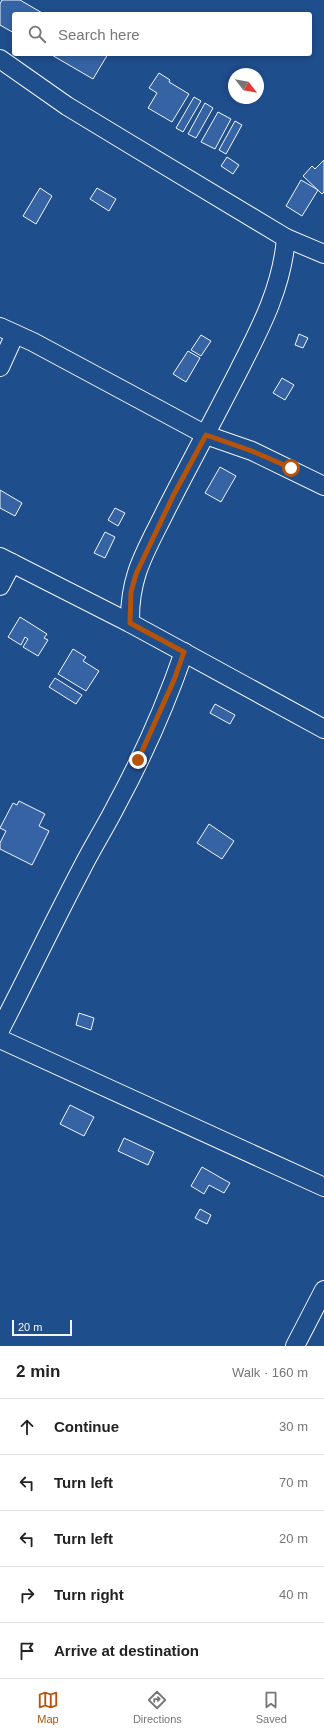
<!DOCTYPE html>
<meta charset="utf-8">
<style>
body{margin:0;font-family:Helvetica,sans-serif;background:#f2f2f2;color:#222}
.compass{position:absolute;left:228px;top:68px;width:36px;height:36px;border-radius:50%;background:#fff;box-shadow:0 2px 6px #0003;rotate:121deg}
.scale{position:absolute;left:12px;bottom:10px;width:60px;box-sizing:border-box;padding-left:4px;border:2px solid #f2f6ff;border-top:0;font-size:11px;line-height:14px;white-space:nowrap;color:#f2f6ff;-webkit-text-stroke:3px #1f4e8c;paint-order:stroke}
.stop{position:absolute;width:12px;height:12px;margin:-9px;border:3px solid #b45309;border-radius:50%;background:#fff}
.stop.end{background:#b45309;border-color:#fff;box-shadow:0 1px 4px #0008}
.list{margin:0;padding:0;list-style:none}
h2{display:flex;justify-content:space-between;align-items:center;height:52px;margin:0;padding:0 16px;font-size:17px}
h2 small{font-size:13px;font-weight:400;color:#767676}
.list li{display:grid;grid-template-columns:26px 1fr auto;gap:12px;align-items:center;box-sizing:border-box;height:56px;padding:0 16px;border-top:1px solid #e0e0e0}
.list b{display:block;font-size:15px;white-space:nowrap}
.list em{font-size:13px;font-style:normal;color:#767676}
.icon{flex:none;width:22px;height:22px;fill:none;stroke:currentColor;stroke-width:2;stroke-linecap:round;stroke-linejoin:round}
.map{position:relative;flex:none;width:324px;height:1346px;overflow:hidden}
.search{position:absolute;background:#fff;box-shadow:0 2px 6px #0003;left:12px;right:12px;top:12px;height:44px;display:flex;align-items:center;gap:10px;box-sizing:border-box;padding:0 14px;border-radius:4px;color:#767676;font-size:15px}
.sheet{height:332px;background:#fff}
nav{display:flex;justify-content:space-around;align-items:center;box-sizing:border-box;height:56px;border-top:1px solid #e0e0e0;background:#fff;font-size:11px;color:#767676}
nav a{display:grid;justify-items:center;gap:2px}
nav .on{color:#b45309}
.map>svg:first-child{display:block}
.building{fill:#3563a3;stroke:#f2f6ff}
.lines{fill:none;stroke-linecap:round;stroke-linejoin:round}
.street-casing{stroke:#f2f6ff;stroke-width:20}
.street{stroke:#1f4e8c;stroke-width:18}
.route{stroke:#b45309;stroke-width:5}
</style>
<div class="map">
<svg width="324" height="1346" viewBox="0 0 324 1346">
<rect width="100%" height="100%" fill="#1f4e8c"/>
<g class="building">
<polygon points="2,0 20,0 44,14 14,14 14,33 0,25 0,4"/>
<polygon points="50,54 108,54 93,79"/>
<polygon points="159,73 170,80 169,82 189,94 172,122 148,108 157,93 149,88"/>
<polygon points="194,97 201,101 183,132 176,128"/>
<polygon points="205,103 213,108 196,138 188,134"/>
<polygon points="218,112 231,119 215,149 201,142"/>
<polygon points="235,121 242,125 226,154 219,150"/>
<polygon points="227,157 239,165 233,174 221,166"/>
<polygon points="324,160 324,192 322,194 303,176 312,166 315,169"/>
<polygon points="301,180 318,190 302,216 286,206"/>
<polygon points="40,188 52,196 36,224 23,216"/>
<polygon points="97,188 116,199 109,211 90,199"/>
<polygon points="299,334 308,338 303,348 295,345"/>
<polygon points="201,335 211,341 201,356 191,350"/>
<polygon points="188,351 200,358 186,382 173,374"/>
<polygon points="282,378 294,385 285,400 273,393"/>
<polygon points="220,467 236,476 221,502 205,493"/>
<polygon points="0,490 22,503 15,516 0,508"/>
<polygon points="115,508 125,513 118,526 108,520"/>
<polygon points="105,532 115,537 105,558 94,553"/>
<polygon points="20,617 47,634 44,638 48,640 38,656 23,647 28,639 25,637 21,645 8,637"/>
<polygon points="73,649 86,657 83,661 99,671 86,691 58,674"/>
<polygon points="55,678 82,695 76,704 49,687"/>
<polygon points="215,704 235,715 230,724 210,713"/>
<polygon points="19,801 45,814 39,826 49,831 32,865 0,849 0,843 6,831 0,828 13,803 17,805"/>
<polygon points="209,824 234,841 222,859 197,843"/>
<polygon points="79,1013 94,1018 91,1030 76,1025"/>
<polygon points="70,1105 94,1117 84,1136 60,1124"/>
<polygon points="124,1138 154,1152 148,1165 118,1151"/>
<polygon points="202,1167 230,1183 224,1193 209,1185 204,1194 191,1186"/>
<polygon points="200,1209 211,1215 207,1224 195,1218"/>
</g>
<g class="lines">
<g class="street-casing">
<g id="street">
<polyline points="0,59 67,106 128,143 286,238 324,254"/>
<polyline points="0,327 33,342 206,435 252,451 324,486"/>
<polyline points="0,367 15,334"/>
<polyline points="0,557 130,623 324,729"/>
<polyline points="0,586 12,563"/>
<path d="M130,623C129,575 146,551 166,510C190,463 215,417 239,370C261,327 282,287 286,238"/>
<path d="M0,1030C28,976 54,921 82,868C93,846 106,826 117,804C143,756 166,704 184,652"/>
<polyline points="0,1039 324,1187"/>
<polyline points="295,1346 324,1290"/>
</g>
</g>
<use href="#street" class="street"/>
</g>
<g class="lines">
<polyline class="route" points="138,760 174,680 184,652 130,623 131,592 136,574 174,494 206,435 252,451 291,468"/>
</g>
</svg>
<svg class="compass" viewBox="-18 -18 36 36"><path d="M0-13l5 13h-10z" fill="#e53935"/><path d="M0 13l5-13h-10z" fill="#767676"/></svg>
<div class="scale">20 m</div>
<div class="stop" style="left:291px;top:468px"></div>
<div class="stop end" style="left:138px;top:760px"></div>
<div class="search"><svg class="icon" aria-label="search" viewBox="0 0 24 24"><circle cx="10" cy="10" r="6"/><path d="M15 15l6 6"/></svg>Search here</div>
</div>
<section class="sheet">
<h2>2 min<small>Walk · 160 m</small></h2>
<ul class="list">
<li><svg class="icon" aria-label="ahead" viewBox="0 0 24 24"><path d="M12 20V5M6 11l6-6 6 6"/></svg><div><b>Continue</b></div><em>30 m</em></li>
<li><svg class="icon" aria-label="left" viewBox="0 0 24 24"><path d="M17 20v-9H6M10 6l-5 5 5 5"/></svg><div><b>Turn left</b></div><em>70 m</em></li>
<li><svg class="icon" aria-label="left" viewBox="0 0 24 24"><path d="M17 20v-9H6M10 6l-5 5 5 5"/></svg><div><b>Turn left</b></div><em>20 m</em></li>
<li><svg class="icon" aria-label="right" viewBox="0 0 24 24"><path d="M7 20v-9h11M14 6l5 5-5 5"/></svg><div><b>Turn right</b></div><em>40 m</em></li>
<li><svg class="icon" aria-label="arrive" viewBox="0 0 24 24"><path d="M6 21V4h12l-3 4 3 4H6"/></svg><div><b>Arrive at destination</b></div></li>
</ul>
</section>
<nav>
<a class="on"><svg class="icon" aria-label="map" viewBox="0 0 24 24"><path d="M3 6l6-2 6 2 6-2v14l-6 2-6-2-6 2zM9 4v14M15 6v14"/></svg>Map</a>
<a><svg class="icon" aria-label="directions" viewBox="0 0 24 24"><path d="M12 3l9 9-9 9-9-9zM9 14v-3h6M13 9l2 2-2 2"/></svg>Directions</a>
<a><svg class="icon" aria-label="saved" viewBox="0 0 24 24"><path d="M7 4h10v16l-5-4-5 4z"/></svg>Saved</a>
</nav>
